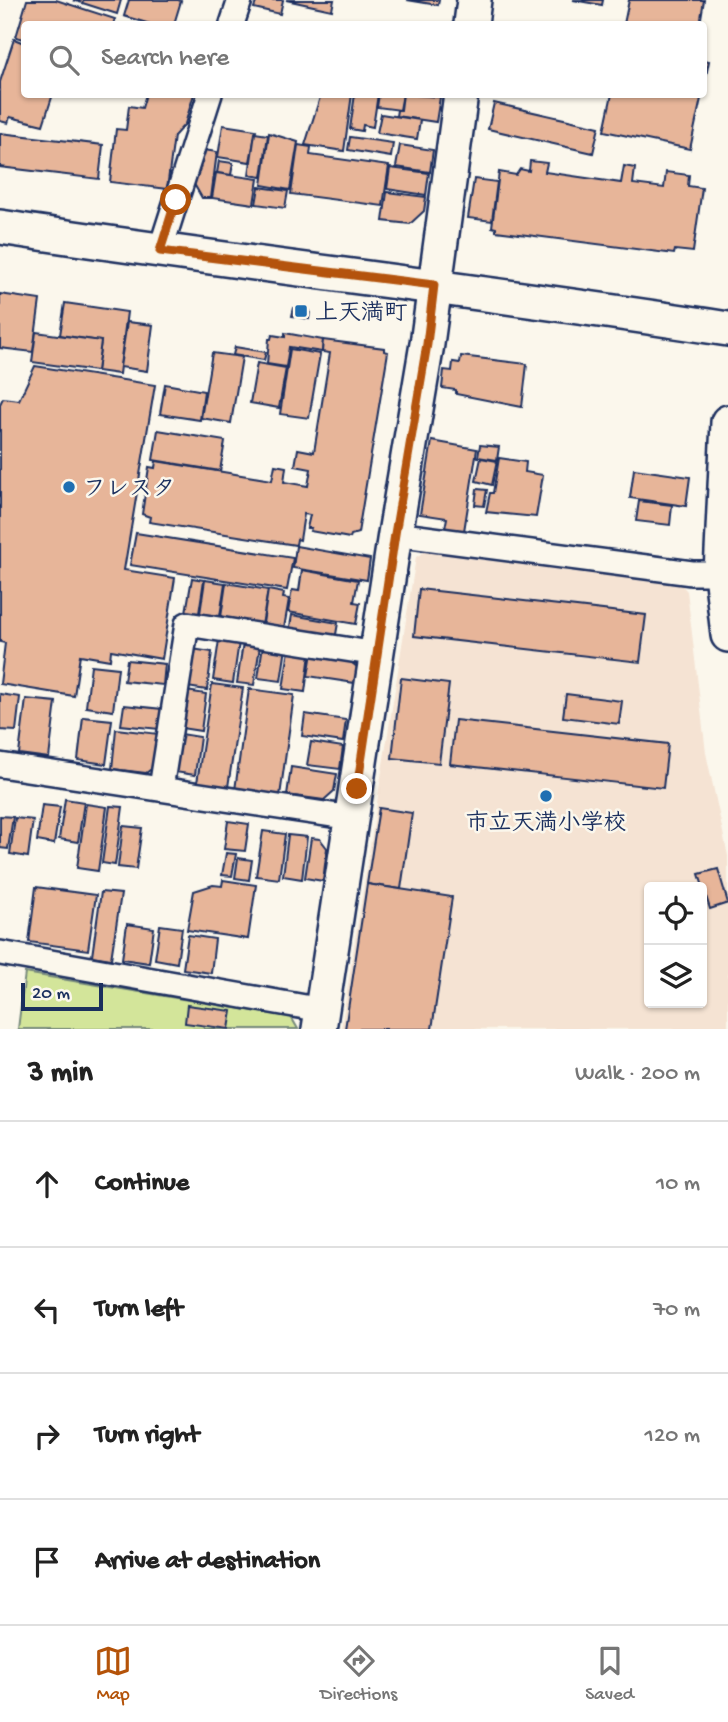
<!DOCTYPE html>
<meta charset="utf-8">
<style>
body{margin:0;font-family:"Gochi Hand","Klee One",sans-serif;background:#f2f2f2;color:#222}
.controls{position:absolute;right:21px;bottom:21px;display:grid;overflow:hidden;border-radius:7px;box-shadow:0 2px 5px #0004}
.controls button{width:63px;height:63px;display:grid;place-items:center;padding:0;border:0;border-bottom:2px solid #e0e0e0;background:#fff;color:#222;font:35px sans-serif}
.scale{position:absolute;left:21px;bottom:18px;width:82px;box-sizing:border-box;padding-left:7px;border:4px solid #1b2f5e;border-top:0;font-size:19px;line-height:24px;white-space:nowrap;color:#1b2f5e;-webkit-text-stroke:5px #fbf7ec;paint-order:stroke}
.stop{position:absolute;width:21px;height:21px;margin:-16px;border:5px solid #b45309;border-radius:50%;background:#fff}
.stop.end{background:#b45309;border-color:#fff;box-shadow:0 2px 7px #0008}
.list{margin:0;padding:0;list-style:none}
h2{display:flex;justify-content:space-between;align-items:center;height:91px;margin:0;padding:0 28px;font-size:30px}
h2 small{font-size:23px;font-weight:400;color:#767676}
.list li{display:grid;grid-template-columns:46px 1fr auto;gap:21px;align-items:center;box-sizing:border-box;height:126px;padding:0 28px;border-top:2px solid #e0e0e0}
.list b{display:block;font-size:26px;white-space:nowrap}
.list em{font-size:23px;font-style:normal;color:#767676}
.icon{flex:none;width:38px;height:38px;fill:none;stroke:currentColor;stroke-width:2;stroke-linecap:round;stroke-linejoin:round}
.map{position:relative;flex:none;width:728px;height:1029px;overflow:hidden}
.search{position:absolute;background:#fff;box-shadow:0 2px 5px #0004;left:21px;right:21px;top:21px;height:77px;display:flex;align-items:center;gap:18px;box-sizing:border-box;padding:0 24px;border-radius:7px;color:#767676;font-size:26px}
.sheet{height:595px;background:#fff}
nav{display:flex;justify-content:space-around;align-items:center;box-sizing:border-box;height:98px;border-top:2px solid #e0e0e0;background:#fff;font-size:19px;color:#767676}
nav a{display:grid;justify-items:center;gap:4px}
nav .on{color:#b45309}
.map>svg:first-child{display:block}
.built{fill:#f5e3d3;fill-rule:evenodd}
.green{fill:#d3e59a;stroke:#778a7c;stroke-width:2}
.building{fill:#e7b599;stroke:#1b2f5e;stroke-width:2}
.lines{fill:none;stroke-linecap:round;stroke-linejoin:round}
.street-casing{stroke:#1b2f5e;stroke-width:28}
.secondary-casing{stroke:#1b2f5e;stroke-width:38}
.street{stroke:#fbf7ec;stroke-width:23}
.secondary{stroke:#fbf7ec;stroke-width:33}
.route{stroke:#b45309;stroke-width:9}
.poi-dot{fill:#1f6fb2;stroke:#fbf7ec;stroke-width:2.5}
.labels{text-anchor:middle;stroke-width:5;stroke-linejoin:round;paint-order:stroke}
.poi-label{font-size:23px;font-weight:bold;fill:#1b2f5e;stroke:#fbf7ec;text-anchor:start}
</style>
<div class="map">
<svg width="728" height="1029" viewBox="0 0 728 1029">
<rect width="100%" height="100%" fill="#fbf7ec"/>
<filter id="ink" filterUnits="userSpaceOnUse"><feTurbulence type="fractalNoise" baseFrequency=".0143" numOctaves="2"/><feDisplacementMap in="SourceGraphic" scale="14" xChannelSelector="R" yChannelSelector="G"/><feConvolveMatrix kernelMatrix="1 2 1 2 8 2 1 2 1" color-interpolation-filters="sRGB"/></filter>
<g filter="url(#ink)">
<path class="built" d="M429,549L677,580L687,591L706,753L728,856V1029H341L416,557ZM649,887H702V1003H649Z"/>
<polygon class="green" points="25,973 291,1017 298,1029 18,1029"/>
<g class="building">
<polygon points="27,0 56,0 115,19 113,24 24,24 24,39 16,37"/>
<polygon points="73,0 121,0 117,14"/>
<polygon points="129,0 178,0 181,1 174,24 150,24 124,16"/>
<polygon points="257,0 283,0 280,14 254,8"/>
<polygon points="286,0 334,0 332,10"/>
<polygon points="407,0 439,0 438,5"/>
<polygon points="573,0 603,0 602,5"/>
<polygon points="629,0 704,0 700,24 624,24"/>
<polygon points="14,39 24,43 24,94 53,94 43,125 10,117 8,123 0,121 0,82"/>
<polygon points="704,60 709,61 704,86"/>
<polygon points="146,94 194,94 185,124 174,136 167,189 110,182 116,129 126,130 129,106 142,108"/>
<polygon points="321,94 352,94 344,151 305,145"/>
<polygon points="355,94 378,94 373,127 363,125 362,131 350,129"/>
<polygon points="379,94 403,94 400,110 377,107"/>
<polygon points="403,94 440,97 436,122 396,116 397,110 401,110"/>
<polygon points="612,94 702,94 690,149 604,131"/>
<polygon points="494,103 599,127 593,153 488,129"/>
<polygon points="381,114 420,120 417,139 377,133"/>
<polygon points="223,125 256,130 250,162 218,157"/>
<polygon points="0,133 103,145 99,179 0,167"/>
<polygon points="255,133 268,135 262,177 249,175"/>
<polygon points="269,133 298,142 290,190 262,185"/>
<polygon points="350,137 393,143 391,157 348,150"/>
<polygon points="298,145 311,147 310,155 389,166 383,206 291,194"/>
<polygon points="400,145 433,150 430,172 396,167"/>
<polygon points="204,150 217,152 211,198 202,198 194,184"/>
<polygon points="219,161 233,163 231,175 217,173"/>
<polygon points="530,161 547,163 545,172 621,183 624,166 635,168 633,184 664,188 666,172 689,175 688,186 702,188 693,252 675,250 674,254 496,231 496,228 492,227 499,172 516,175 520,169 529,171"/>
<polygon points="390,168 429,173 426,195 387,189"/>
<polygon points="216,173 258,179 254,204 212,198"/>
<polygon points="474,179 497,182 492,221 468,218"/>
<polygon points="259,187 288,191 285,208 256,204"/>
<polygon points="387,192 426,197 424,211 410,224 383,221"/>
<polygon points="0,294 40,300 33,352 0,348"/>
<polygon points="65,303 127,312 119,374 97,371 101,341 60,335"/>
<polygon points="294,308 310,311 309,319 292,316"/>
<polygon points="127,322 153,325 147,371 120,367"/>
<polygon points="36,332 101,341 97,371 32,362"/>
<polygon points="285,333 323,340 322,352 289,347 286,367 267,364 269,339 271,339 272,335 285,337"/>
<polygon points="323,340 384,348 384,351 388,352 358,533 351,535 350,538 310,531 311,528 307,528 310,515 304,514 300,540 297,539 296,545 149,522 150,517 142,514 149,467 155,468 156,461 272,480 275,465 286,467 284,482 308,486 311,469 295,466 298,449 314,452 330,353 322,352"/>
<polygon points="235,347 266,352 264,360 233,355"/>
<polygon points="290,349 320,354 309,418 280,414"/>
<polygon points="212,353 242,357 231,423 201,418"/>
<polygon points="461,356 527,364 522,407 456,394 456,390 442,388 444,370 452,371 453,362 460,363"/>
<polygon points="257,363 286,368 279,408 250,403"/>
<polygon points="35,366 155,385 124,570 175,578 162,659 111,650 110,660 80,655 74,696 0,684 5,643 0,642 0,404 3,398 19,400"/>
<polygon points="165,384 204,391 200,420 160,414"/>
<polygon points="158,430 225,441 220,471 153,460"/>
<polygon points="432,441 477,449 464,531 445,528 447,518 420,514"/>
<polygon points="480,445 499,447 497,460 478,457"/>
<polygon points="481,458 497,461 492,485 476,481"/>
<polygon points="499,458 526,462 525,472 543,475 536,517 486,512 490,493 493,493"/>
<polygon points="634,469 690,477 686,506 630,498"/>
<polygon points="477,489 487,490 484,506 475,505"/>
<polygon points="639,501 672,505 670,525 636,521"/>
<polygon points="136,533 293,558 287,590 130,565"/>
<polygon points="296,546 370,559 367,580 293,568"/>
<polygon points="302,570 358,580 354,602 360,603 356,624 288,612 292,590 299,591"/>
<polygon points="192,578 204,580 198,620 185,618"/>
<polygon points="205,580 225,583 219,623 199,620"/>
<polygon points="226,583 268,590 261,631 220,624"/>
<polygon points="419,589 646,615 640,662 414,636"/>
<polygon points="268,590 284,593 283,598 289,599 283,634 262,630"/>
<polygon points="292,615 338,623 335,640 289,632"/>
<polygon points="219,640 239,642 233,683 213,680"/>
<polygon points="243,643 260,646 254,685 237,683"/>
<polygon points="263,645 286,648 281,681 258,678"/>
<polygon points="192,649 212,652 207,690 187,687"/>
<polygon points="289,650 310,654 305,692 283,689"/>
<polygon points="312,653 347,659 357,667 355,683 308,676"/>
<polygon points="127,660 165,664 163,685 124,681"/>
<polygon points="91,665 118,668 113,711 86,707"/>
<polygon points="401,678 449,684 439,763 392,758"/>
<polygon points="212,684 243,688 228,787 197,783"/>
<polygon points="249,689 294,695 280,796 235,790"/>
<polygon points="186,691 206,694 201,731 181,728"/>
<polygon points="0,694 20,697 16,731 0,730"/>
<polygon points="566,694 622,701 619,724 563,717"/>
<polygon points="26,699 56,702 49,758 19,754"/>
<polygon points="124,705 162,709 159,729 121,725"/>
<polygon points="305,714 346,720 343,742 302,736"/>
<polygon points="83,717 112,720 106,764 78,760"/>
<polygon points="455,720 668,744 663,788 450,764"/>
<polygon points="116,729 159,734 154,767 146,773 112,769"/>
<polygon points="181,734 200,737 195,775 175,772"/>
<polygon points="311,742 343,747 340,769 307,765"/>
<polygon points="291,767 337,774 334,791 324,800 287,795"/>
<polygon points="65,799 84,802 78,842 59,839"/>
<polygon points="86,804 107,807 98,871 77,868"/>
<polygon points="42,805 60,807 54,844 37,841"/>
<polygon points="110,806 123,807 115,865 102,863"/>
<polygon points="379,808 412,813 401,889 367,884"/>
<polygon points="0,816 13,817 8,849 0,848"/>
<polygon points="15,818 33,820 28,857 10,854"/>
<polygon points="228,821 249,824 245,851 224,849"/>
<polygon points="123,826 142,828 136,869 118,867"/>
<polygon points="263,831 285,834 279,879 256,876"/>
<polygon points="288,835 307,837 302,879 283,876"/>
<polygon points="311,838 320,839 327,848 323,881 305,878"/>
<polygon points="226,853 236,854 232,876 222,875"/>
<polygon points="238,858 252,860 249,880 235,878"/>
<polygon points="718,869 728,903 710,909 699,874"/>
<polygon points="223,880 256,885 248,939 187,930 194,891 213,885 222,886"/>
<polygon points="367,884 452,897 432,1029 345,1029"/>
<polygon points="36,887 96,895 88,950 29,942"/>
<polygon points="101,892 121,894 111,959 92,956"/>
<polygon points="127,924 154,928 149,963 122,959"/>
<polygon points="160,925 182,928 177,963 155,959"/>
<polygon points="188,935 215,939 211,973 183,969"/>
<polygon points="187,1005 232,1011 229,1029 185,1023"/>
</g>
<g class="lines">
<g class="street-casing">
<g id="street">
<polyline points="232,24 240,0"/>
<polyline points="160,251 210,94"/>
<polyline points="395,534 692,573 721,573"/>
<polyline points="0,765 352,818"/>
<polyline points="161,788 187,624 377,654"/>
<polyline points="0,953 322,1010"/>
</g>
</g>
<g class="secondary-casing">
<g id="secondary">
<polyline points="471,24 474,0"/>
<path d="M0,227C242,264 486,291 728,329"/>
<polyline points="728,422 721,573 728,635"/>
<polyline points="319,1029 395,534 427,344 461,94"/>
</g>
</g>
<use href="#street" class="street"/>
<use href="#secondary" class="secondary"/>
</g>
</g>
<g class="lines" filter="url(#ink)">
<polyline class="route" points="176,200 160,251 434,285 427,344 395,534 357,789"/>
</g>
<g class="poi-dot">
<rect x="294" y="304" width="14" height="14" rx="3.5"/>
<circle cx="69" cy="487" r="7"/>
<circle cx="546" cy="796" r="7"/>
</g>
<g class="labels">
<g class="poi-label">
<text x="315" y="319">上天満町</text>
<text x="83" y="495">フレスタ</text>
<text x="546" y="829" text-anchor="middle">市立天満小学校</text>
</g>
</g>
</svg>
<div class="controls">
<button><svg class="icon" aria-label="locate" viewBox="0 0 24 24"><circle cx="12" cy="12" r="6"/><path d="M12 2v4M12 18v4M2 12h4M18 12h4"/></svg></button>
<button><svg class="icon" aria-label="layers" viewBox="0 0 24 24"><path d="M12 4l9 5-9 5-9-5zM3 14l9 5 9-5"/></svg></button>
</div>
<div class="scale">20 m</div>
<div class="stop" style="left:176px;top:200px"></div>
<div class="stop end" style="left:357px;top:789px"></div>
<div class="search"><svg class="icon" aria-label="search" viewBox="0 0 24 24"><circle cx="10" cy="10" r="6"/><path d="M15 15l6 6"/></svg>Search here</div>
</div>
<section class="sheet">
<h2>3 min<small>Walk · 200 m</small></h2>
<ul class="list">
<li><svg class="icon" aria-label="ahead" viewBox="0 0 24 24"><path d="M12 20V5M6 11l6-6 6 6"/></svg><div><b>Continue</b></div><em>10 m</em></li>
<li><svg class="icon" aria-label="left" viewBox="0 0 24 24"><path d="M17 20v-9H6M10 6l-5 5 5 5"/></svg><div><b>Turn left</b></div><em>70 m</em></li>
<li><svg class="icon" aria-label="right" viewBox="0 0 24 24"><path d="M7 20v-9h11M14 6l5 5-5 5"/></svg><div><b>Turn right</b></div><em>120 m</em></li>
<li><svg class="icon" aria-label="arrive" viewBox="0 0 24 24"><path d="M6 21V4h12l-3 4 3 4H6"/></svg><div><b>Arrive at destination</b></div></li>
</ul>
</section>
<nav>
<a class="on"><svg class="icon" aria-label="map" viewBox="0 0 24 24"><path d="M3 6l6-2 6 2 6-2v14l-6 2-6-2-6 2zM9 4v14M15 6v14"/></svg>Map</a>
<a><svg class="icon" aria-label="directions" viewBox="0 0 24 24"><path d="M12 3l9 9-9 9-9-9zM9 14v-3h6M13 9l2 2-2 2"/></svg>Directions</a>
<a><svg class="icon" aria-label="saved" viewBox="0 0 24 24"><path d="M7 4h10v16l-5-4-5 4z"/></svg>Saved</a>
</nav>
